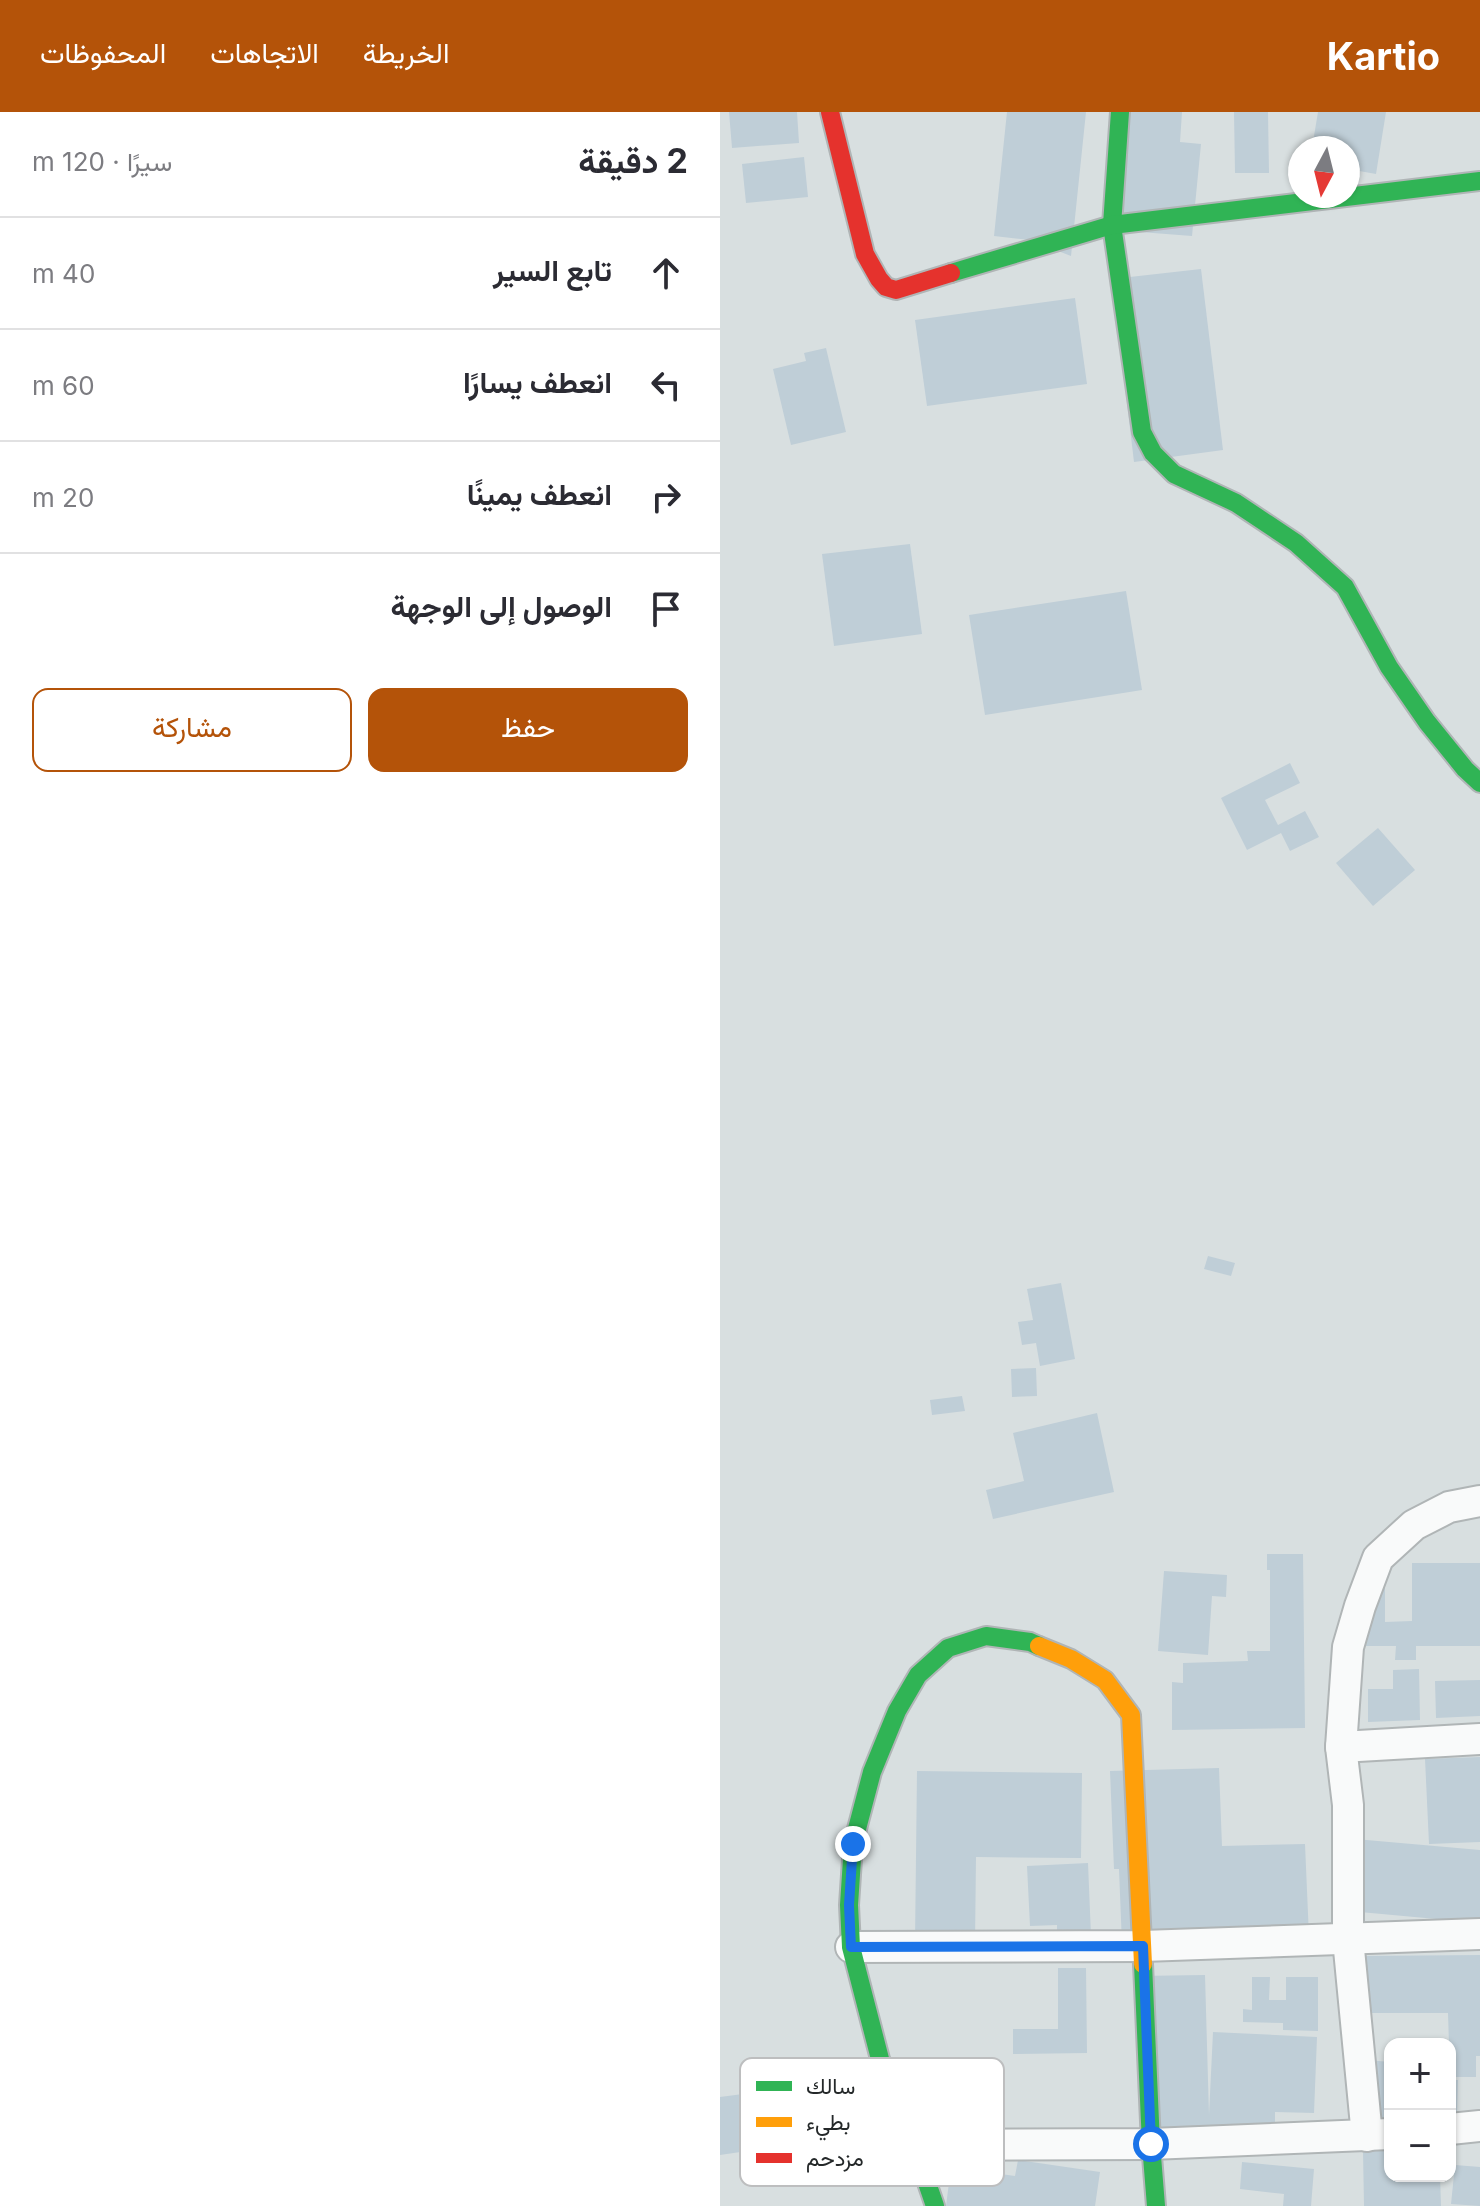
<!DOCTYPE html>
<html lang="ar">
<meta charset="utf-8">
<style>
body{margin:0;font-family:Inter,Vazirmatn,sans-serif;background:#f7f7f7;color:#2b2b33;direction:rtl}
.controls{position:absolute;right:24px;bottom:24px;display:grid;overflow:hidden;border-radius:16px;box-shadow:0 2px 6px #0004}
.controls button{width:72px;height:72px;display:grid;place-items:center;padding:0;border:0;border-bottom:2px solid #e1e1e2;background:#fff;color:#2b2b33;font:40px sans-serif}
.compass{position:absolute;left:568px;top:24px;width:72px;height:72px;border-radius:50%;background:#fff;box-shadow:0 2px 6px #0004;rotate:187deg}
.stop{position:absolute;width:24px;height:24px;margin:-18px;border:6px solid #1a73e8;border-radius:50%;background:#fff}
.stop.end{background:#1a73e8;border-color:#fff;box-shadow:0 2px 8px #0008}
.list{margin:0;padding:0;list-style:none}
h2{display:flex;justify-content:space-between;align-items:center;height:104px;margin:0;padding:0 32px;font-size:34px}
h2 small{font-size:26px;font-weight:400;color:#7c7c81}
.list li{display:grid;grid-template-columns:52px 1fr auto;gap:24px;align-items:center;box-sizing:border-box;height:112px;padding:0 32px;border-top:2px solid #e1e1e2}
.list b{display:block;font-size:30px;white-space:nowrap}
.list em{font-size:26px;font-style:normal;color:#7c7c81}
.actions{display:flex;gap:16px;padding:24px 32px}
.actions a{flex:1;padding:18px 0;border:2px solid #b45309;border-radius:16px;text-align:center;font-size:28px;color:#b45309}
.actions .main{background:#b45309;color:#fff}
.icon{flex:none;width:44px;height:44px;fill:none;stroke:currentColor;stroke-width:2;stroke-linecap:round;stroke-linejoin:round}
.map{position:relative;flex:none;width:760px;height:2094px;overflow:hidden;direction:ltr}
header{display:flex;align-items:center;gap:48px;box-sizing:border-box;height:112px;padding:0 40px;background:#b45309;color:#fff}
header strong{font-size:38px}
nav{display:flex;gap:44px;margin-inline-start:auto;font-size:28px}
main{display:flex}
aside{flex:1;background:#fff}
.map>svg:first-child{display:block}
.building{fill:#bfced7}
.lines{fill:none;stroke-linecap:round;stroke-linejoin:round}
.street-casing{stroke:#b0b5b6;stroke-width:34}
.fast-casing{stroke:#b0b5b6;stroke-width:22}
.slow-casing{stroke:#b0b5b6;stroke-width:22}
.jam-casing{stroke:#b0b5b6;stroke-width:22}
.street{stroke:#f9fafa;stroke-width:30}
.fast{stroke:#30b455;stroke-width:18}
.slow{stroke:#ff9f0a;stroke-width:18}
.jam{stroke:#e5322d;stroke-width:18}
.route{stroke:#1a73e8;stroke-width:10}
.key{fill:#fff;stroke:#bdbebf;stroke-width:2}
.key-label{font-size:22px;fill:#242829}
</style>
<header>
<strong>Kartio</strong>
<nav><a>الخريطة</a><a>الاتجاهات</a><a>المحفوظات</a></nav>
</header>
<main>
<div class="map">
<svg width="760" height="2094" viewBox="0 0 760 2094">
<rect width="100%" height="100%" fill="#d8dfe0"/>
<g class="building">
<polygon points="9,0 77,0 79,31 12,36"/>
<polygon points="287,0 366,0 351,144 310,128 274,124"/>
<polygon points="404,0 462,0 460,30 481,32 472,124 394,118"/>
<polygon points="514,0 548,0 549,61 515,61"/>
<polygon points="598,0 666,0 656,62 628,57 628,36 592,36"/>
<polygon points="84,45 88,85 26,91 22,52"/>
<polygon points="481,157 503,338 414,350 392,167"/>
<polygon points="355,186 367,272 207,294 195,208"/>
<polygon points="106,236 126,320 71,333 53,257 86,249 84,241"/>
<polygon points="190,432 202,522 114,534 102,442"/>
<polygon points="406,479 422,578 265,603 249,503"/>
<polygon points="570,651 580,671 545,688 558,713 585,699 599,725 570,739 561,721 527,738 501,686"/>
<polygon points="658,716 695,758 653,794 616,751"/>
<polygon points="488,1144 515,1151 511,1164 484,1157"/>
<polygon points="341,1171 355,1247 320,1254 316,1231 302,1233 298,1210 313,1208 307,1177"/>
<polygon points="316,1256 317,1284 292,1285 291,1257"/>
<polygon points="242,1284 245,1299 212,1303 210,1288"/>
<polygon points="377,1301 394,1380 273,1407 266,1378 304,1369 293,1321"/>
<polygon points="547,1442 583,1442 585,1616 452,1618 452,1570 463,1571 463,1551 528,1549 527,1539 550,1539 550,1458 547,1458"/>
<polygon points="692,1451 760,1451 760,1534 696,1534 696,1548 675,1548 676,1534 638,1534 638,1454 665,1454 665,1510 692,1509"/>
<polygon points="444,1459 507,1463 506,1485 492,1484 488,1543 438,1539"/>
<polygon points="699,1557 700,1608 648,1610 648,1577 673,1577 673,1558"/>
<polygon points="760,1568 760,1604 716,1606 715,1569"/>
<polygon points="760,1645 760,1730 709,1732 705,1647"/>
<polygon points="499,1656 502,1734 585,1732 589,1825 402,1832 399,1757 394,1757 390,1659"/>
<polygon points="197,1659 362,1661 361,1746 256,1745 255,1831 195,1830"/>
<polygon points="635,1727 760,1738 760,1811 629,1799"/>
<polygon points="368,1751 371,1824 337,1826 337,1813 310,1814 307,1754"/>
<polygon points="760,1843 760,1944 756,1944 756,1965 730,1965 728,1901 643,1901 643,1844"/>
<polygon points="338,1856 366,1856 367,1941 293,1942 293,1917 338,1917"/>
<polygon points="485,1863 489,2003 493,1920 597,1925 594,2001 555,2000 555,2018 430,2021 418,1864"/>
<polygon points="532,1865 550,1865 549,1888 566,1888 566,1865 598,1865 598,1919 563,1918 563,1911 523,1910 523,1897 532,1898"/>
<polygon points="636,1947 670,1950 670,2016 651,2014"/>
<polygon points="730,1968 738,1968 737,2003 730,2003"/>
<polygon points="46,1979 54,2035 0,2043 0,1985"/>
<polygon points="643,2039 670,2039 670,2064 720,2064 721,2094 644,2094"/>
<polygon points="298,2048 380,2060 375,2094 226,2094 231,2055 295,2064"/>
<polygon points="522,2050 594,2057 591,2094 563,2094 564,2082 520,2077"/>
<polygon points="735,2053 760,2055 760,2094 731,2092"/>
</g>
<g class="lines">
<g class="street-casing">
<g id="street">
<polyline points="621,1635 760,1627"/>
<polyline points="131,1835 423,1834 760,1822"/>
<polyline points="730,2017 760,2014"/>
<polyline points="647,2024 628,1827 628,1693 621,1635 628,1535 640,1494 658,1446 694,1413 729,1395 760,1389"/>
<polyline points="194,2033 431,2032 670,2022"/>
</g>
</g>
<g class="fast-casing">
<g id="fast">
<polyline points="400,0 392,113 422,320 433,341 454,362 516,391 576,431 625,475 669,555 707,610 745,657 760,671"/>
<polyline points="231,161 392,113 760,69"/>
<polyline points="423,1852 431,2032 436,2094"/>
<polyline points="215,2094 194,2033 160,1947 131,1835 129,1793 133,1732 152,1660 177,1599 198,1563 228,1536 266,1524 310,1530 319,1534"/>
</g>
</g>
<g class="slow-casing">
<polyline id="slow" points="319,1534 351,1547 385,1568 411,1603 423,1852"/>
</g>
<g class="jam-casing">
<polyline id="jam" points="110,0 145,142 159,167 166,175 176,178 231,161"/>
</g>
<use href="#street" class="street"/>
<use href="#fast" class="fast"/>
<use href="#slow" class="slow"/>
<use href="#jam" class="jam"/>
</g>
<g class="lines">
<polyline class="route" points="133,1732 129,1793 131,1835 423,1834 431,2032"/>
</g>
<rect x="20" y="1946" width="264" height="128" rx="12" class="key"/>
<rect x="36" y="1969" width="36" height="10" fill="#30b455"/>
<rect x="36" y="2005" width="36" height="10" fill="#ff9f0a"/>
<rect x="36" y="2041" width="36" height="10" fill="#e5322d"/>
<g class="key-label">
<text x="86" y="1982">سالك</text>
<text x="86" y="2018">بطيء</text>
<text x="86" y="2054">مزدحم</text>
</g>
</svg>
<div class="controls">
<button>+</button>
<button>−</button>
</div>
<svg class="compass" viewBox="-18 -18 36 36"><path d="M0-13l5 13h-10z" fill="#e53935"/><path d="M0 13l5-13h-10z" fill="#7c7c81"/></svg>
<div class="stop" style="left:431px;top:2032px"></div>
<div class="stop end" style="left:133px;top:1732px"></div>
</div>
<aside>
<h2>2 دقيقة<small>سيرًا · 120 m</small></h2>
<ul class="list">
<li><svg class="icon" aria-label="ahead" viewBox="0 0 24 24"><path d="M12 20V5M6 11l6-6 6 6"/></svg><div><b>تابع السير</b></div><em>40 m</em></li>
<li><svg class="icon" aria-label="left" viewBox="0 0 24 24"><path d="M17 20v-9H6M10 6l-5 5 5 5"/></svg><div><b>انعطف يسارًا</b></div><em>60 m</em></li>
<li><svg class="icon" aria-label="right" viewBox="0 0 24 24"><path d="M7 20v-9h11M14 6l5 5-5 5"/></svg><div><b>انعطف يمينًا</b></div><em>20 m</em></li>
<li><svg class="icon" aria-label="arrive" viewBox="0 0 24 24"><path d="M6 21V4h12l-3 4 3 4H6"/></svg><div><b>الوصول إلى الوجهة</b></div></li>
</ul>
<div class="actions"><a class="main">حفظ</a><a>مشاركة</a></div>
</aside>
</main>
